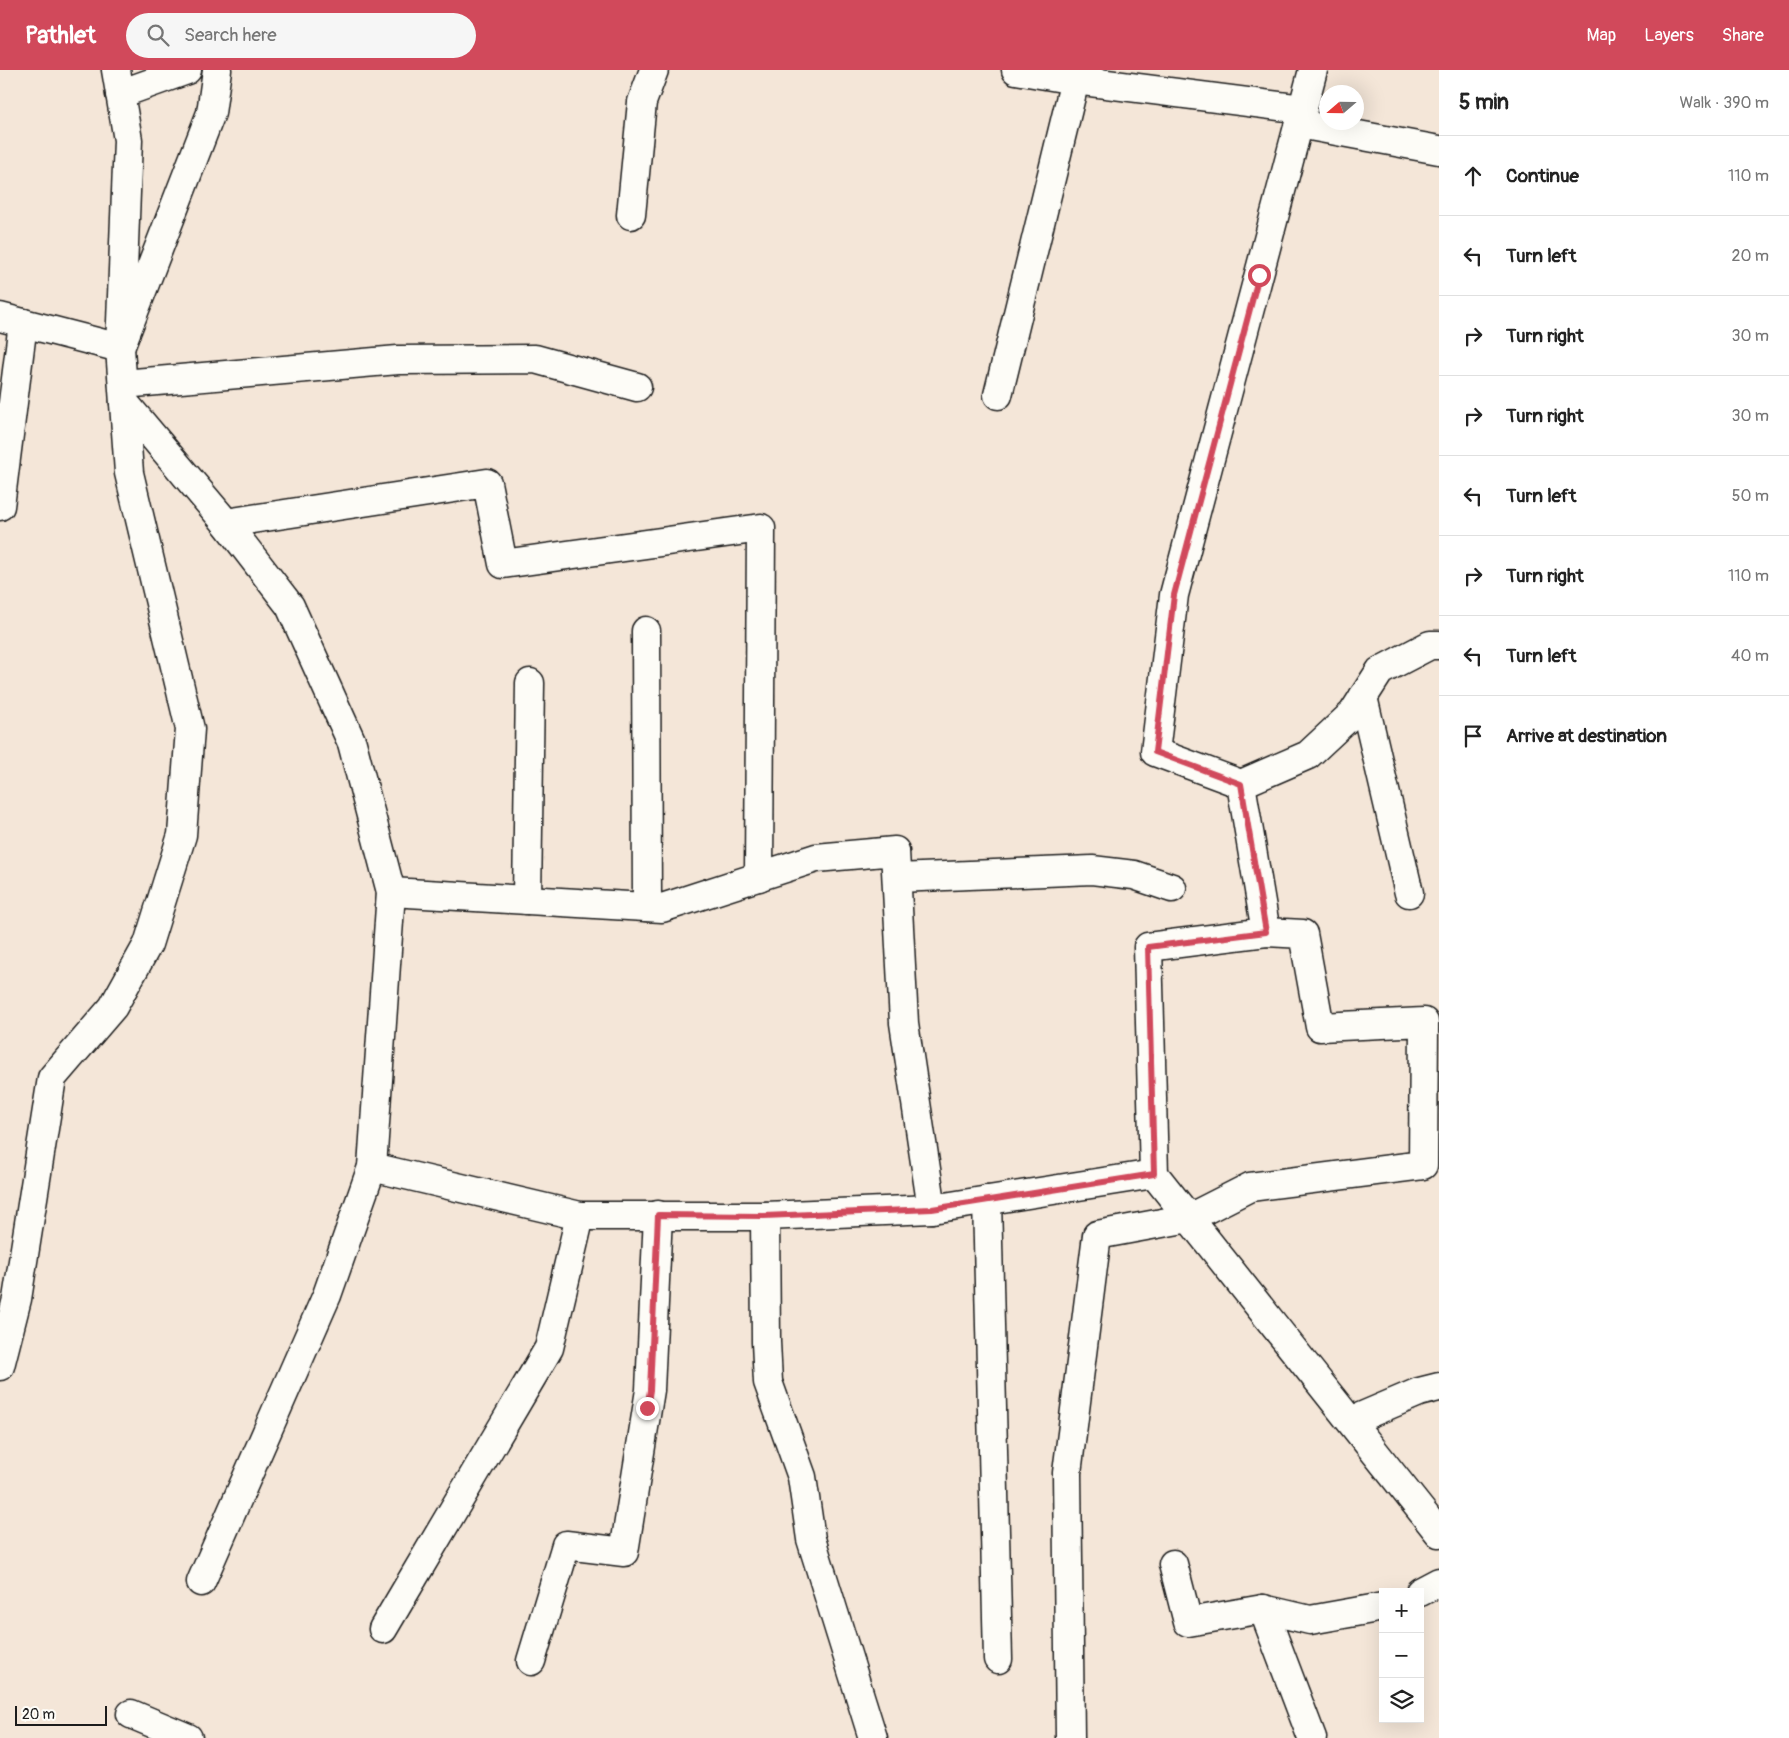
<!DOCTYPE html>
<meta charset="utf-8">
<style>
body{margin:0;font-family:Pangolin,sans-serif;background:#f6f6f6;color:#222}
.controls{position:absolute;right:15px;bottom:15px;display:grid;overflow:hidden;border-radius:0px;box-shadow:0 5px 20px #0002}
.controls button{width:45px;height:45px;display:grid;place-items:center;padding:0;border:0;border-bottom:1px solid #e0e0e0;background:#fff;color:#222;font:25px sans-serif}
.compass{position:absolute;left:1319px;top:15px;width:45px;height:45px;border-radius:50%;background:#fff;box-shadow:0 5px 20px #0002;rotate:250deg}
.scale{position:absolute;left:15px;bottom:12px;width:92px;box-sizing:border-box;padding-left:5px;border:2px solid #1c1c1c;border-top:0;font-size:14px;line-height:18px;white-space:nowrap;color:#1c1c1c;-webkit-text-stroke:4px #fdfcf7;paint-order:stroke}
.stop{position:absolute;width:15px;height:15px;margin:-11px;border:4px solid #d1495b;border-radius:50%;background:#fff}
.stop.end{background:#d1495b;border-color:#fff;box-shadow:0 1px 5px #0008}
.list{margin:0;padding:0;list-style:none}
h2{display:flex;justify-content:space-between;align-items:center;height:65px;margin:0;padding:0 20px;font-size:21px}
h2 small{font-size:16px;font-weight:400;color:#767676}
.list li{display:grid;grid-template-columns:32px 1fr auto;gap:15px;align-items:center;box-sizing:border-box;height:80px;padding:0 20px;border-top:1px solid #e0e0e0}
.list b{display:block;font-size:19px;white-space:nowrap}
.list em{font-size:16px;font-style:normal;color:#767676}
.icon{flex:none;width:28px;height:28px;fill:none;stroke:currentColor;stroke-width:2;stroke-linecap:round;stroke-linejoin:round}
.map{position:relative;flex:none;width:1439px;height:1668px;overflow:hidden}
header{display:flex;align-items:center;gap:30px;box-sizing:border-box;height:70px;padding:0 25px;background:#d1495b;color:#fff}
header strong{font-size:24px}
nav{display:flex;gap:28px;margin-inline-start:auto;font-size:18px}
.search{width:350px;height:45px;background:#f6f6f6;display:flex;align-items:center;gap:12px;box-sizing:border-box;padding:0 18px;border-radius:28px;color:#767676;font-size:19px}
main{display:flex}
aside{flex:1;background:#fff}
.map>svg:first-child{display:block}
.lines{fill:none;stroke-linecap:round;stroke-linejoin:round}
.minor-casing{stroke:#1c1c1c;stroke-width:31}
.major-casing{stroke:#1c1c1c;stroke-width:31}
.minor{stroke:#fdfcf7;stroke-width:28}
.major{stroke:#fdfcf7;stroke-width:28}
.route{stroke:#d1495b;stroke-width:6}
</style>
<header>
<strong>Pathlet</strong>
<div class="search"><svg class="icon" aria-label="search" viewBox="0 0 24 24"><circle cx="10" cy="10" r="6"/><path d="M15 15l6 6"/></svg>Search here</div>
<nav><a>Map</a><a>Layers</a><a>Share</a></nav>
</header>
<main>
<div class="map">
<svg width="1439" height="1668" viewBox="0 0 1439 1668">
<rect width="100%" height="100%" fill="#f4e6d8"/>
<filter id="ink" filterUnits="userSpaceOnUse"><feTurbulence type="fractalNoise" baseFrequency=".02" numOctaves="2"/><feDisplacementMap in="SourceGraphic" scale="10" xChannelSelector="R" yChannelSelector="G"/><feConvolveMatrix kernelMatrix="1 2 1 2 8 2 1 2 1" color-interpolation-filters="sRGB"/></filter>
<g filter="url(#ink)">
<g class="lines">
<g class="minor-casing">
<g id="minor">
<polyline points="1016,0 1075,10 1303,39"/>
<polyline points="1313,0 1174,525 1155,682 1241,714 1266,862 1148,877 1154,1104 1439,1463"/>
<polyline points="120,24 187,0"/>
<polyline points="1299,54 1439,80"/>
<polyline points="631,145 642,32 654,0"/>
<polyline points="0,247 120,278 211,43 217,0"/>
<polyline points="123,314 398,290 535,289 637,317"/>
<polyline points="998,325 1075,10"/>
<polyline points="124,332 226,453 290,536 352,673 391,822 372,1097 327,1225 201,1512"/>
<polyline points="0,436 23,253"/>
<polyline points="226,453 487,413 503,494 761,458 759,807"/>
<polyline points="646,561 647,837"/>
<polyline points="1363,627 1409,823"/>
<polyline points="1241,714 1308,685 1353,643 1380,601 1430,575 1439,575"/>
<polyline points="897,808 1092,800 1134,805 1172,818"/>
<polyline points="391,822 662,838 816,788 895,781 904,953 932,1139"/>
<polyline points="527,830 530,613"/>
<polyline points="372,1097 580,1146 765,1146 932,1139 1154,1104"/>
<polyline points="987,1130 998,1589"/>
<polyline points="765,1146 766,1272 768,1312 802,1407 811,1469 873,1668"/>
<polyline points="1351,1351 1419,1322 1439,1317"/>
<polyline points="1173,1494 1188,1552 1263,1539 1310,1550 1383,1537"/>
<polyline points="1420,1522 1439,1512"/>
<polyline points="1263,1539 1312,1668"/>
<polyline points="383,1559 549,1278 580,1146"/>
<polyline points="531,1591 566,1475 624,1482 650,1320 658,1145"/>
<polyline points="131,1644 188,1668"/>
<polyline points="1070,1668 1067,1403 1097,1165 1189,1148 1250,1117 1423,1095 1424,952 1320,957 1303,864 1266,862"/>
</g>
</g>
<g class="major-casing">
<polyline id="major" points="0,1296 17,1229 52,1008 113,937 148,874 182,765 190,659 129,403 120,278 128,70 116,0"/>
</g>
<use href="#minor" class="minor"/>
<use href="#major" class="major"/>
</g>
</g>
<g class="lines" filter="url(#ink)">
<polyline class="route" points="647,1338 650,1320 658,1145 764,1146 932,1139 1154,1104 1148,877 1266,862 1241,714 1155,682 1174,525 1259,205"/>
</g>
</svg>
<div class="controls">
<button>+</button>
<button>−</button>
<button><svg class="icon" aria-label="layers" viewBox="0 0 24 24"><path d="M12 4l9 5-9 5-9-5zM3 14l9 5 9-5"/></svg></button>
</div>
<svg class="compass" viewBox="-18 -18 36 36"><path d="M0-13l5 13h-10z" fill="#e53935"/><path d="M0 13l5-13h-10z" fill="#767676"/></svg>
<div class="scale">20 m</div>
<div class="stop" style="left:1259px;top:205px"></div>
<div class="stop end" style="left:647px;top:1338px"></div>
</div>
<aside>
<h2>5 min<small>Walk · 390 m</small></h2>
<ul class="list">
<li><svg class="icon" aria-label="ahead" viewBox="0 0 24 24"><path d="M12 20V5M6 11l6-6 6 6"/></svg><div><b>Continue</b></div><em>110 m</em></li>
<li><svg class="icon" aria-label="left" viewBox="0 0 24 24"><path d="M17 20v-9H6M10 6l-5 5 5 5"/></svg><div><b>Turn left</b></div><em>20 m</em></li>
<li><svg class="icon" aria-label="right" viewBox="0 0 24 24"><path d="M7 20v-9h11M14 6l5 5-5 5"/></svg><div><b>Turn right</b></div><em>30 m</em></li>
<li><svg class="icon" aria-label="right" viewBox="0 0 24 24"><path d="M7 20v-9h11M14 6l5 5-5 5"/></svg><div><b>Turn right</b></div><em>30 m</em></li>
<li><svg class="icon" aria-label="left" viewBox="0 0 24 24"><path d="M17 20v-9H6M10 6l-5 5 5 5"/></svg><div><b>Turn left</b></div><em>50 m</em></li>
<li><svg class="icon" aria-label="right" viewBox="0 0 24 24"><path d="M7 20v-9h11M14 6l5 5-5 5"/></svg><div><b>Turn right</b></div><em>110 m</em></li>
<li><svg class="icon" aria-label="left" viewBox="0 0 24 24"><path d="M17 20v-9H6M10 6l-5 5 5 5"/></svg><div><b>Turn left</b></div><em>40 m</em></li>
<li><svg class="icon" aria-label="arrive" viewBox="0 0 24 24"><path d="M6 21V4h12l-3 4 3 4H6"/></svg><div><b>Arrive at destination</b></div></li>
</ul>
</aside>
</main>
